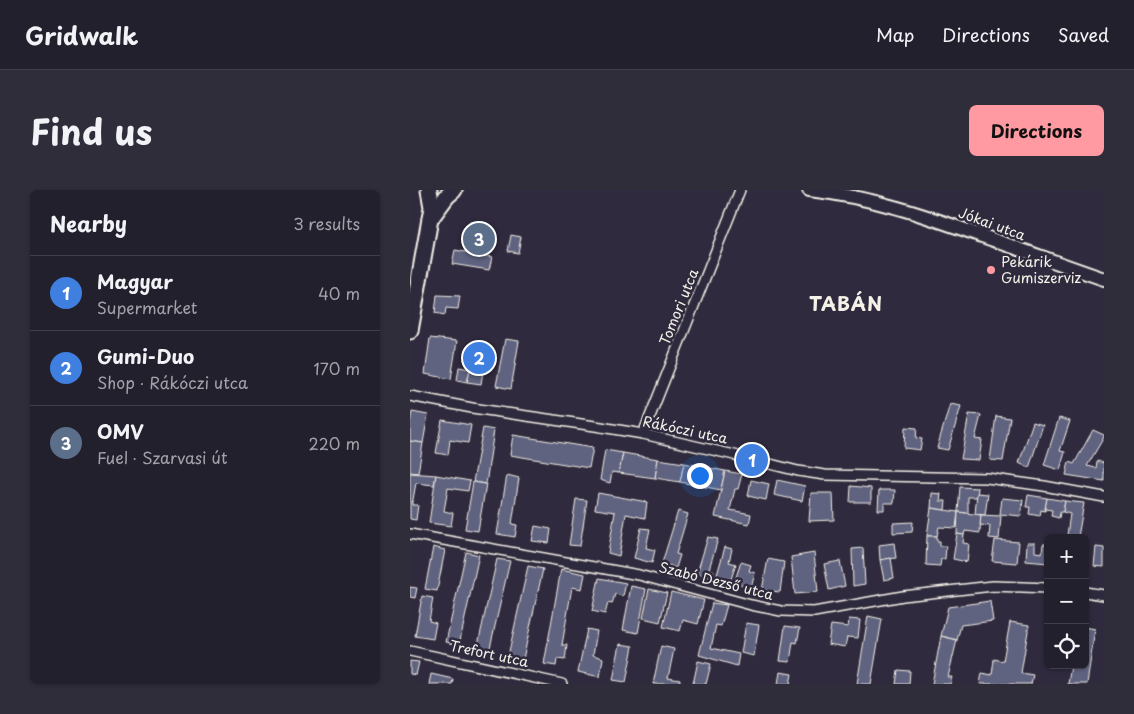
<!DOCTYPE html>
<meta charset="utf-8">
<style>
body{margin:0;font-family:"Playpen Sans",sans-serif;background:#2f2d3a;color:#f1f3f6}
.controls{position:absolute;right:15px;bottom:15px;display:grid;overflow:hidden;border-radius:8px;box-shadow:0 1px 4px #0004}
.controls button{width:45px;height:45px;display:grid;place-items:center;padding:0;border:0;border-bottom:1px solid #403e4a;background:#23202e;color:#f1f3f6;font:25px sans-serif}
.you{position:absolute;left:289px;top:285px;width:18px;height:18px;margin:-12px;border:4px solid #fff;border-radius:50%;background:#1a73e8;box-shadow:0 0 0 8px #1a73e833}
.badge{display:grid;place-items:center;width:32px;height:32px;border-radius:50%;background:#ff9aa2;color:#fff;font-size:16px;font-weight:700}
.pin{position:absolute;translate:-50% -50%;border:2px solid #fff;box-shadow:0 1px 5px #0006}
.list{margin:0;padding:0;list-style:none}
h2{display:flex;justify-content:space-between;align-items:center;height:65px;margin:0;padding:0 20px;font-size:21px}
h2 small{font-size:16px;font-weight:400;color:#a3a3aa}
.list li{display:grid;grid-template-columns:32px 1fr auto;gap:15px;align-items:center;box-sizing:border-box;height:75px;padding:0 20px;border-top:1px solid #403e4a}
.list b{display:block;font-size:19px;white-space:nowrap}
.list p{margin:0;font-size:16px;white-space:nowrap;color:#a3a3aa}
.list em{font-size:16px;font-style:normal;color:#a3a3aa}
.icon{flex:none;width:28px;height:28px;fill:none;stroke:currentColor;stroke-width:2;stroke-linecap:round;stroke-linejoin:round}
.map{position:relative;flex:none;width:694px;height:494px;overflow:hidden;border-radius:8px}
header{display:flex;align-items:center;gap:30px;box-sizing:border-box;height:70px;padding:0 25px;background:#23202e;border-bottom:1px solid #403e4a}
header strong{font-size:24px}
nav{display:flex;gap:28px;margin-inline-start:auto;font-size:18px}
.intro{display:flex;align-items:center;justify-content:space-between;box-sizing:border-box;height:120px;padding:0 30px}
h1{margin:0;font-size:35px}
.button{padding:12px 22px;border-radius:8px;background:#ff9aa2;color:#111;font-size:18px;font-weight:700}
main{display:flex;gap:30px;padding:0 30px}
aside{flex:1;background:#23202e;border-radius:8px;box-shadow:0 1px 4px #0004}
.map>svg:first-child{display:block}
.building{fill:#616380;stroke:#f4f1e8}
.lines{fill:none;stroke-linecap:round;stroke-linejoin:round}
.minor-casing{stroke:#f4f1e8;stroke-width:12}
.secondary-casing{stroke:#f4f1e8;stroke-width:16}
.primary-casing{stroke:#f4f1e8;stroke-width:19}
.minor{stroke:#2f2a3d;stroke-width:9}
.secondary{stroke:#2f2a3d;stroke-width:12}
.primary{stroke:#2f2a3d;stroke-width:15}
.poi-dot{fill:#ff9aa2;stroke:#2f2a3d;stroke-width:2}
.labels{text-anchor:middle;stroke-width:5;stroke-linejoin:round;paint-order:stroke}
.street-label{font-size:14px;fill:#f4f1e8;stroke:#2f2a3d}
.poi-label{font-size:14px;fill:#f4f1e8;stroke:#2f2a3d;text-anchor:start}
.district-label{font-size:19px;font-weight:bold;letter-spacing:1px;fill:#f4f1e8;stroke:#2f2a3d}
</style>
<header>
<strong>Gridwalk</strong>
<nav><a>Map</a><a>Directions</a><a>Saved</a></nav>
</header>
<div class="intro"><h1>Find us</h1><a class="button">Directions</a></div>
<main>
<aside>
<h2>Nearby<small>3 results</small></h2>
<ul class="list">
<li><span class="badge" style="background:#3f7fe0">1</span><div><b>Magyar</b><p>Supermarket</p></div><em>40 m</em></li>
<li><span class="badge" style="background:#3f7fe0">2</span><div><b>Gumi-Duo</b><p>Shop · Rákóczi utca</p></div><em>170 m</em></li>
<li><span class="badge" style="background:#5c6f8a">3</span><div><b>OMV</b><p>Fuel · Szarvasi út</p></div><em>220 m</em></li>
</ul>
</aside>
<div class="map">
<svg width="694" height="494" viewBox="0 0 694 494">
<rect width="100%" height="100%" fill="#2f2a3d"/>
<filter id="ink" filterUnits="userSpaceOnUse"><feTurbulence type="fractalNoise" baseFrequency=".02" numOctaves="2"/><feDisplacementMap in="SourceGraphic" scale="10" xChannelSelector="R" yChannelSelector="G"/><feConvolveMatrix kernelMatrix="1 2 1 2 8 2 1 2 1" color-interpolation-filters="sRGB"/></filter>
<g filter="url(#ink)">
<g class="building">
<polygon points="60,32 79,35 74,66 55,63"/>
<polygon points="101,45 111,47 108,63 98,61"/>
<polygon points="45,60 82,67 79,80 42,74"/>
<polygon points="27,105 50,106 48,119 36,118 35,125 25,123"/>
<polygon points="20,148 47,151 41,189 15,184"/>
<polygon points="95,149 109,151 101,199 86,196"/>
<polygon points="65,154 77,156 71,194 57,192"/>
<polygon points="49,177 60,179 57,192 47,190"/>
<polygon points="540,214 551,216 538,260 527,258"/>
<polygon points="2,222 18,225 13,253 0,251 0,234"/>
<polygon points="559,224 571,225 565,249 572,250 569,270 551,269"/>
<polygon points="586,226 600,228 593,271 580,270"/>
<polygon points="649,228 660,231 650,261 655,262 650,280 634,275"/>
<polygon points="32,230 61,235 58,253 40,250 38,265 26,263"/>
<polygon points="623,232 633,235 619,278 609,273"/>
<polygon points="495,237 507,238 506,248 512,249 510,260 494,258"/>
<polygon points="73,238 84,240 76,294 63,292"/>
<polygon points="683,240 694,245 694,247 677,276 686,278 687,271 694,273 694,291 656,285 659,272 664,274"/>
<polygon points="103,245 183,258 179,278 100,265"/>
<polygon points="0,251 13,253 8,283 0,282"/>
<polygon points="195,260 213,263 209,283 202,282 200,293 190,290"/>
<polygon points="213,263 248,269 245,288 209,283"/>
<polygon points="248,269 274,273 270,292 245,288"/>
<polygon points="274,273 315,281 311,300 270,292"/>
<polygon points="315,281 332,284 328,299 325,299 320,320 341,324 339,334 305,327"/>
<polygon points="0,283 26,285 24,295 6,293 2,315 8,315 6,330 0,329"/>
<polygon points="26,285 60,291 58,301 38,298 34,321 43,323 41,336 19,333"/>
<polygon points="97,285 109,288 102,334 107,335 105,347 87,344"/>
<polygon points="341,290 359,294 356,310 338,306"/>
<polygon points="367,290 395,296 392,311 364,305"/>
<polygon points="63,292 76,294 68,341 55,339"/>
<polygon points="441,296 461,298 461,312 440,312"/>
<polygon points="550,297 568,298 567,307 558,307 558,323 548,322"/>
<polygon points="469,300 485,300 484,313 474,313 474,320 468,320"/>
<polygon points="188,303 237,312 235,328 216,324 209,366 198,363 205,322 185,319"/>
<polygon points="401,303 423,303 424,330 399,331"/>
<polygon points="522,303 531,304 530,311 536,311 535,320 521,318"/>
<polygon points="567,303 578,304 575,325 565,324"/>
<polygon points="618,305 637,308 635,321 631,320 630,326 619,324 620,317 616,317"/>
<polygon points="592,308 613,310 611,326 590,324"/>
<polygon points="637,308 655,311 653,322 650,322 649,328 641,326 642,320 635,319"/>
<polygon points="166,309 177,310 170,356 159,355"/>
<polygon points="655,311 674,313 668,347 657,345 660,324 653,322"/>
<polygon points="521,318 548,322 546,338 529,337 527,346 517,346"/>
<polygon points="268,321 278,324 266,364 270,365 266,378 252,373"/>
<polygon points="548,322 571,325 570,343 555,341 554,345 547,344"/>
<polygon points="571,325 591,326 589,349 579,348 580,336 570,335"/>
<polygon points="503,332 502,342 483,343 483,333"/>
<polygon points="125,336 141,339 139,353 122,351"/>
<polygon points="231,338 240,339 236,358 245,360 242,373 224,368"/>
<polygon points="547,344 554,345 553,353 559,354 557,372 543,369"/>
<polygon points="517,346 527,346 527,351 530,351 530,356 536,356 535,369 531,369 530,376 516,375"/>
<polygon points="298,347 308,349 299,379 304,381 302,388 287,383"/>
<polygon points="585,350 609,352 607,373 582,371"/>
<polygon points="484,353 486,368 470,370 469,355"/>
<polygon points="617,353 625,353 625,362 632,363 633,354 638,354 638,373 616,371"/>
<polygon points="23,357 35,360 27,401 15,399"/>
<polygon points="315,357 322,359 319,372 326,374 320,392 306,388"/>
<polygon points="686,357 694,358 694,377 684,376"/>
<polygon points="453,358 455,394 443,396 442,359"/>
<polygon points="56,362 69,365 49,455 36,452"/>
<polygon points="404,363 408,402 385,404 381,367"/>
<polygon points="481,368 484,388 474,390 470,370"/>
<polygon points="87,369 100,371 79,462 67,459"/>
<polygon points="358,369 374,372 370,402 352,400"/>
<polygon points="430,371 435,396 419,400 414,374"/>
<polygon points="331,372 341,375 339,381 345,383 341,398 324,393"/>
<polygon points="118,376 133,379 113,469 98,466"/>
<polygon points="151,379 175,384 172,399 162,397 152,455 157,455 155,470 147,469 146,476 134,474"/>
<polygon points="189,388 216,393 213,406 205,404 202,414 198,413 195,424 182,421"/>
<polygon points="221,396 236,399 228,443 213,440"/>
<polygon points="0,397 7,398 5,408 0,407"/>
<polygon points="239,399 257,403 250,432 233,428"/>
<polygon points="261,402 294,410 288,434 273,430 270,441 253,437"/>
<polygon points="12,406 23,408 19,431 26,433 23,449 5,446"/>
<polygon points="580,411 583,431 551,435 547,450 531,446 538,417"/>
<polygon points="302,413 317,415 311,436 306,435 301,458 329,464 327,476 289,465"/>
<polygon points="458,426 472,429 461,494 447,494"/>
<polygon points="439,429 450,430 448,448 437,447 435,457 418,454 421,435 438,437"/>
<polygon points="600,432 619,435 611,483 623,485 621,494 570,494 572,483 582,485 584,469 593,471"/>
<polygon points="336,433 349,435 344,466 331,463"/>
<polygon points="375,436 390,438 387,453 383,452 380,472 370,471"/>
<polygon points="675,437 685,439 677,494 658,494 661,475 675,475"/>
<polygon points="177,439 187,441 183,465 193,468 190,487 168,482"/>
<polygon points="531,446 547,450 538,487 542,487 540,494 522,494"/>
<polygon points="210,454 223,456 216,492 203,490"/>
<polygon points="251,456 264,459 258,488 270,490 269,494 243,494"/>
<polygon points="0,471 9,472 6,485 0,484"/>
<polygon points="288,471 301,474 296,494 283,494"/>
<polygon points="488,480 500,481 499,494 486,494"/>
<polygon points="370,482 382,484 380,494 368,494"/>
<polygon points="21,484 43,489 42,494 19,494"/>
</g>
<g class="lines">
<g class="minor-casing">
<g id="minor">
<polyline points="0,206 62,218 185,236 233,244 320,264 388,281 415,285 577,288 634,296 694,307"/>
<polyline points="233,244 330,0"/>
<polyline points="0,344 229,385 341,415 371,421 404,422 493,406 583,396 638,398"/>
<polyline points="675,402 694,405"/>
<polyline points="0,461 152,494"/>
</g>
</g>
<g class="secondary-casing">
<path id="secondary" d="M399,0C461,7 514,25 572,46C613,60 653,75 694,89"/>
</g>
<g class="primary-casing">
<g id="primary">
<polyline points="20,29 37,6 44,0"/>
<polyline points="0,141 20,29 22,17 19,0"/>
</g>
</g>
<use href="#minor" class="minor"/>
<use href="#secondary" class="secondary"/>
<use href="#primary" class="primary"/>
</g>
</g>
<circle class="poi-dot" cx="581" cy="80" r="5"/>
<g class="labels">
<g class="street-label">
<text transform="translate(582 34) rotate(20)" y="5">Jókai utca</text>
<text transform="translate(269 117) rotate(-68)" y="5">Tomori utca</text>
<text transform="translate(275 240) rotate(12)" y="5">Rákóczi utca</text>
<text transform="translate(306 391) rotate(14)" y="5">Szabó Dezső utca</text>
<text transform="translate(79 464) rotate(12)" y="5">Trefort utca</text>
</g>
<g class="poi-label">
<text x="591" y="77">Pekárik<tspan x="591" dy="16">Gumiszerviz</tspan></text>
</g>
<g class="district-label">
<text x="436" y="121">TABÁN</text>
</g>
</g>
</svg>
<div class="controls">
<button>+</button>
<button>−</button>
<button><svg class="icon" aria-label="locate" viewBox="0 0 24 24"><circle cx="12" cy="12" r="6"/><path d="M12 2v4M12 18v4M2 12h4M18 12h4"/></svg></button>
</div>
<div class="you"></div>
<div class="pin badge" style="left:342px;top:270px;background:#3f7fe0">1</div>
<div class="pin badge" style="left:69px;top:168px;background:#3f7fe0">2</div>
<div class="pin badge" style="left:69px;top:49px;background:#5c6f8a">3</div>
</div>
</main>
